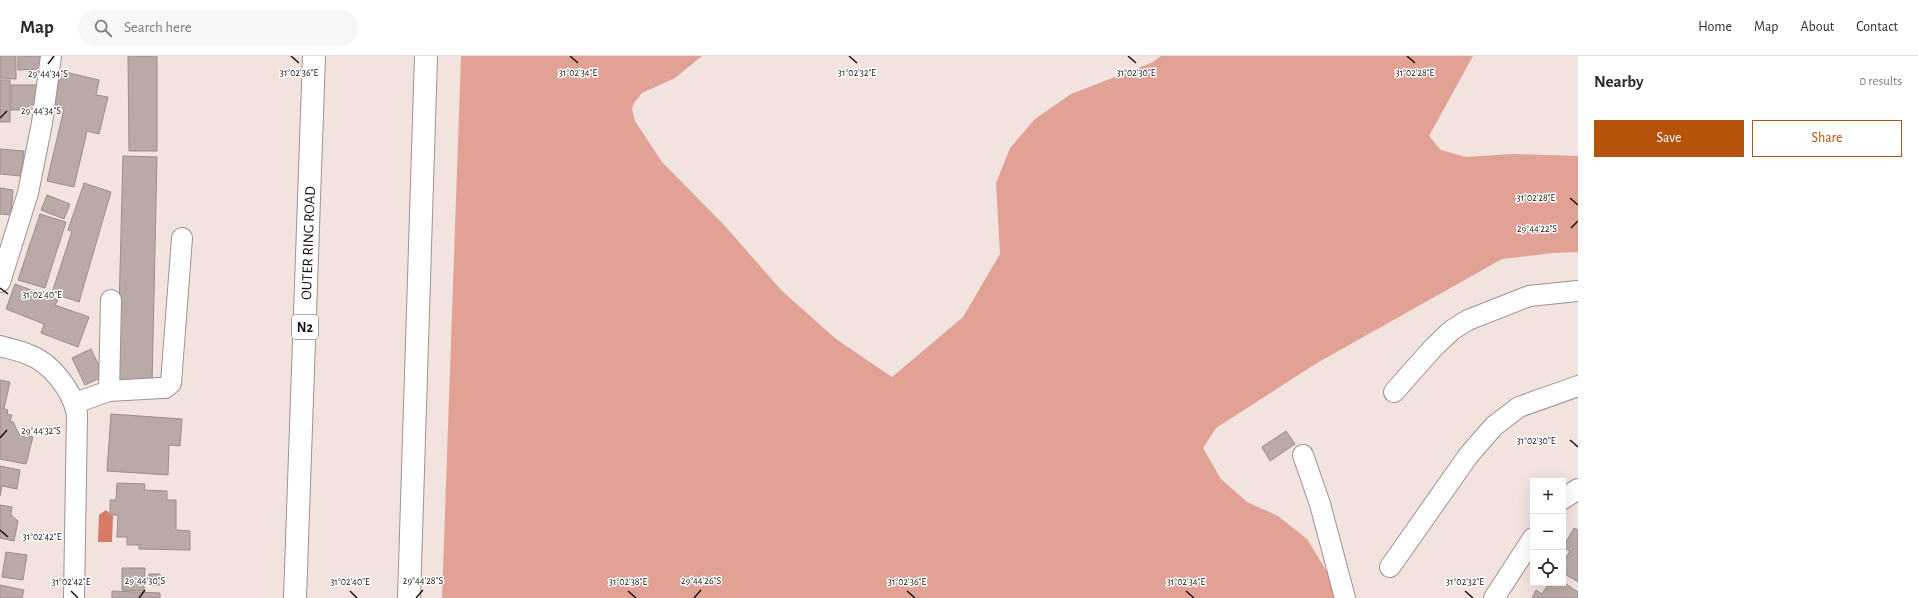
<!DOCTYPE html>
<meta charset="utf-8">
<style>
body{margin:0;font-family:"Alegreya Sans",sans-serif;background:#f7f7f7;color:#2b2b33}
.controls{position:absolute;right:12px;bottom:12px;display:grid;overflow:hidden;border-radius:0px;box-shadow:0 4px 16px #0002}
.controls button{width:36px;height:36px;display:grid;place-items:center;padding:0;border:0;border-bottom:1px solid #e1e1e2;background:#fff;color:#2b2b33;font:20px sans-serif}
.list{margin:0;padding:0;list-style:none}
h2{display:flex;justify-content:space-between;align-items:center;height:52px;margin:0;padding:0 16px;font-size:17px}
h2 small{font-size:13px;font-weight:400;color:#7c7c81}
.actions{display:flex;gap:8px;padding:12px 16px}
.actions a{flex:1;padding:9px 0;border:1px solid #b45309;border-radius:0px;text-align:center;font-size:14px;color:#b45309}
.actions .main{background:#b45309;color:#fff}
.icon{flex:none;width:22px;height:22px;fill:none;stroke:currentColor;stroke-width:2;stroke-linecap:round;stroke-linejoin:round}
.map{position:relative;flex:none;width:1578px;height:542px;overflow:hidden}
header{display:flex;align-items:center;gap:24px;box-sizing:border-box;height:56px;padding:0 20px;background:#fff;border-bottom:1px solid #e1e1e2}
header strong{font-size:19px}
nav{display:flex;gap:22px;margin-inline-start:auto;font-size:14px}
.search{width:280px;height:36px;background:#f7f7f7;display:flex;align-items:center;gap:10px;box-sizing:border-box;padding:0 14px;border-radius:22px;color:#7c7c81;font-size:15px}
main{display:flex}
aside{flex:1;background:#fff}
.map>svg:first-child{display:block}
.green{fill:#e1a295}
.water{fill:#d97a67}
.building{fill:#baaaa7;stroke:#9b8c89}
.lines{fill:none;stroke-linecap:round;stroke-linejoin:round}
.street-casing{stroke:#a1918e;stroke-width:22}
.highway-casing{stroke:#a1918e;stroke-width:24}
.street{stroke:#fff;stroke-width:20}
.highway{stroke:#fff;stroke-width:22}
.ticks{fill:none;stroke:#171211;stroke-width:1.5}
.labels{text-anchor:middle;stroke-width:3;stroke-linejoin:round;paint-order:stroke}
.shield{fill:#fff;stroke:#5d5958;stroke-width:1}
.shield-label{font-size:14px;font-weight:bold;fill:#171211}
.street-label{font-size:15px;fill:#171211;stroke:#fff}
.ticks-label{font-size:10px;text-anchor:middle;fill:#171211;stroke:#fff;stroke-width:3;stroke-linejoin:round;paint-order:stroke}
</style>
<header>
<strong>Map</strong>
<div class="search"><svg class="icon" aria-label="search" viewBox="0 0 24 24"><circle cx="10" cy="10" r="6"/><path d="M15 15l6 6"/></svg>Search here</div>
<nav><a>Home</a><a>Map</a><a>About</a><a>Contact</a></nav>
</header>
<main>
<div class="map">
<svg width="1578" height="542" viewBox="0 0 1578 542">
<rect width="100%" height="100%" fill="#f3e3df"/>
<polygon class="green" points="461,0 702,0 675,22 642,37 634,47 632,53 635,65 662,106 725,170 781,234 836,283 892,321 963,261 1000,198 996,127 1010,92 1035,63 1071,38 1151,7 1161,0 1473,0 1429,80 1441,94 1466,101 1513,98 1578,100 1578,196 1553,197 1502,203 1317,307 1216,372 1203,392 1221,423 1247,446 1278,460 1307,483 1329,519 1334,542 442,542"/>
<polygon class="water" points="106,454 113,460 112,486 98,486 99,459"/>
<g class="building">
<polygon points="0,0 16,0 16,23 0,22"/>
<polygon points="18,0 42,0 42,13 18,14"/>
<polygon points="128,0 157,0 157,95 129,95"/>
<polygon points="61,15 99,24 96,39 108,41 99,78 87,75 74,131 47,125 64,53 53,50"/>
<rect x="0" y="24" width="10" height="42"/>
<rect x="11" y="29" width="26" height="25"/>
<polygon points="0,93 24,95 21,120 0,118"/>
<polygon points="123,100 157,101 152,330 117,329"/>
<polygon points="84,127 111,136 79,246 52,237 72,175 68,174"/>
<polygon points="0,132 13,134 11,159 0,158"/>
<polygon points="47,139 70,148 64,163 41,154"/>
<polygon points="40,158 66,166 45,232 18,224"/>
<polygon points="15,228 58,244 55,249 89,261 78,291 41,277 44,268 6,253"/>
<polygon points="91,293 104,320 85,329 72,302"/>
<polygon points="0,324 10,326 4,353 8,354 7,358 12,359 10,365 13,366 19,378 33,381 26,408 0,403"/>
<polygon points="111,358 182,363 180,390 169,389 168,419 107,415"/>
<polygon points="1286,375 1295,388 1270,405 1262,391"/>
<polygon points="0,410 20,414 17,433 2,430 0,440"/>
<polygon points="117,427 145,428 144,434 167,435 167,444 176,444 176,474 190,475 190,494 139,493 139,489 127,489 127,481 117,481 118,459 110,459 110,444 116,444"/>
<polygon points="0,449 12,451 11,459 18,465 14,485 0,482"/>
<polygon points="1574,472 1578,474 1578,526 1563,517 1563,507 1570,495 1563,491"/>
<polygon points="6,496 27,499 23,524 2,521"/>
<polygon points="122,512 145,512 144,535 122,534"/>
<polygon points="149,518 160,518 161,529 149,529"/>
<polygon points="1563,526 1578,536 1578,542 1532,542 1536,534 1542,538 1549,527"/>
<polygon points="0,529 24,534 22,542 0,542"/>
<polygon points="112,535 160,537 160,542 112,542"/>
</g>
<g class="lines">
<g class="street-casing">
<g id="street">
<polyline points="0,226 28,137 42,67 51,0"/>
<path d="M0,290C9,293 19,294 27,298C51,306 72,334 77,358L74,542"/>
<polyline points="109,335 111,244"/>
<polyline points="1394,336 1433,292 1452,274 1468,264 1529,240 1578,235"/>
<polyline points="75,347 109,335 161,332 165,332 171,327 182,182"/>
<polyline points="1303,399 1320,448 1345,542"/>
<polyline points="1563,443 1578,433"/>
<polyline points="1390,511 1468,400 1494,370 1519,351 1578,330"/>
<polyline points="1494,542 1533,482"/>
</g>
</g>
<g class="highway-casing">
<g id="highway">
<polyline points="295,542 314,0"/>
<polyline points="409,542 426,0"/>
</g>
</g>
<use href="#street" class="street"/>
<use href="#highway" class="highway"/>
</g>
<path class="ticks" d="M291,0L299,7M570,0L578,7M849,0L857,7M1128,0L1136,7M1407,0L1415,7M48,8L54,0M0,62L7,55M1570,142L1578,149M1571,172L1578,165M0,232L8,238M0,382L7,374M1570,384L1578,391M0,474L8,481M71,535L78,542M350,535L357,542M628,535L636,542M907,535L915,542M1186,535L1194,542M1465,535L1473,542M139,542L145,534M416,542L423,534M694,542L701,534"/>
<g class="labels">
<rect class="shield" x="292" y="259" width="26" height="24" rx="3"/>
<g class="shield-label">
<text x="305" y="276">N2</text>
</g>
<g class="street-label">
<text transform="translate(308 187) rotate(-88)" y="5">OUTER RING ROAD</text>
</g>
</g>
<g class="ticks-label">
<text x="299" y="20">31°02'36"E</text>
<text x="578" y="20">31°02'34"E</text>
<text x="857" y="20">31°02'32"E</text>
<text x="1136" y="20">31°02'30"E</text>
<text x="1415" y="20">31°02'28"E</text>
<text x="48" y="21">29°44'34"S</text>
<text x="41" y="58">29°44'34"S</text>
<text x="1536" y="145">31°02'28"E</text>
<text x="1537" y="176">29°44'22"S</text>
<text x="42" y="242">31°02'40"E</text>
<text x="41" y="378">29°44'32"S</text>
<text x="1536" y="388">31°02'30"E</text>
<text x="42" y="484">31°02'42"E</text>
<text x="145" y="528">29°44'30"S</text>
<text x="423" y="528">29°44'28"S</text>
<text x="701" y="528">29°44'26"S</text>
<text x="71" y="529">31°02'42"E</text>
<text x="350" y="529">31°02'40"E</text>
<text x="628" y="529">31°02'38"E</text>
<text x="907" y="529">31°02'36"E</text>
<text x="1186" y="529">31°02'34"E</text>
<text x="1465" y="529">31°02'32"E</text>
</g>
</svg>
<div class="controls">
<button>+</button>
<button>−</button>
<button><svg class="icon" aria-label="locate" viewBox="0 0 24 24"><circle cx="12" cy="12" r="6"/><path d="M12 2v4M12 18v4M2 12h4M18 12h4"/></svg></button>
</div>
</div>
<aside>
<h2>Nearby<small>0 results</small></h2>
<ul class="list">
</ul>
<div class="actions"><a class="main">Save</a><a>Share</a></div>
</aside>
</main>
